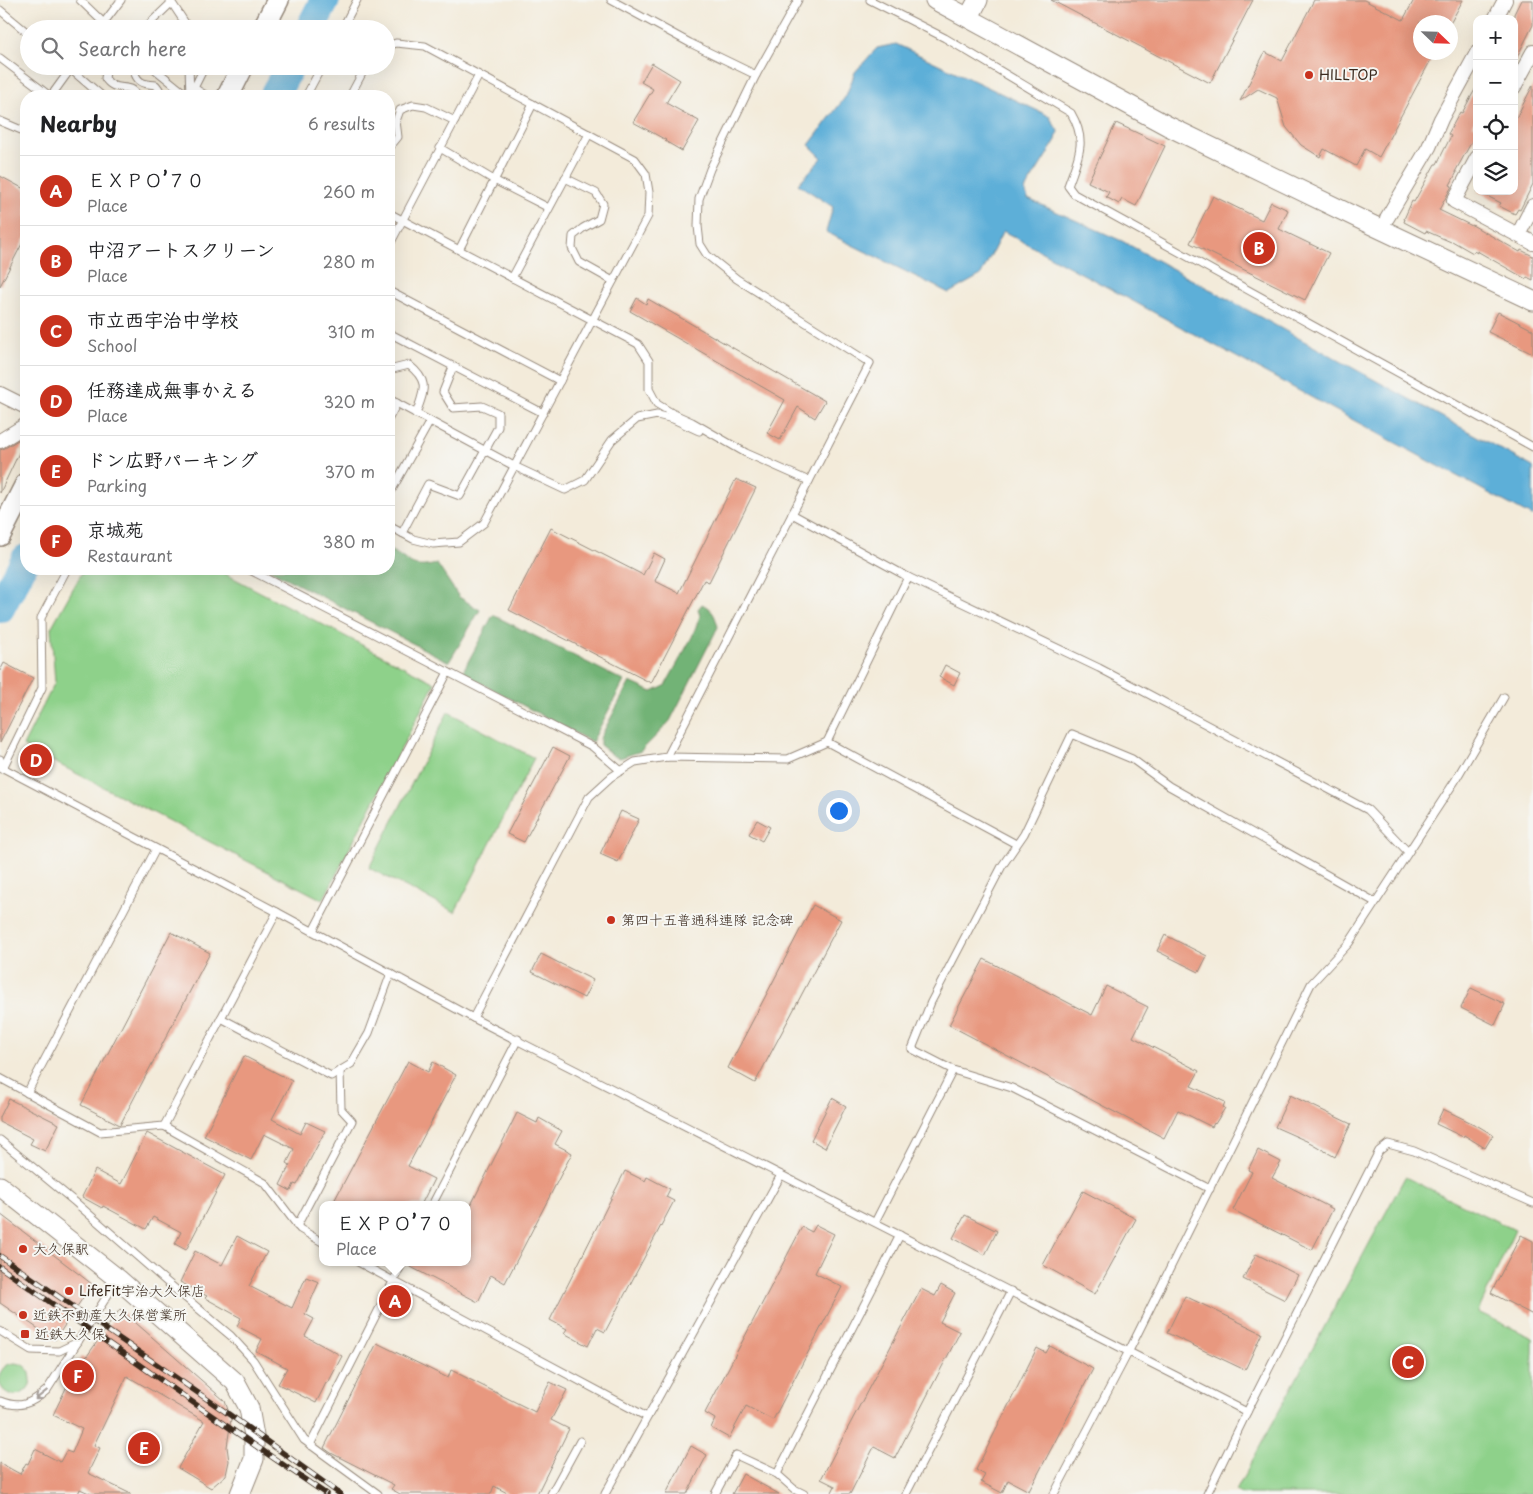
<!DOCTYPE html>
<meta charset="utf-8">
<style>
body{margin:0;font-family:"Playpen Sans","Klee One",sans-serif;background:#f6f6f6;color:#202124}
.controls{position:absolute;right:15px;top:15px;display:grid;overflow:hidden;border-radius:10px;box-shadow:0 5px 20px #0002}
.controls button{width:45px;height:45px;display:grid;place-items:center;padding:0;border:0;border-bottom:1px solid #e0e0e0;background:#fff;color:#202124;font:25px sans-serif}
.compass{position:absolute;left:1413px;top:15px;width:45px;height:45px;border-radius:50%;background:#fff;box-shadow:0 5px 20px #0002;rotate:113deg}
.you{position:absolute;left:838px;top:810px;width:18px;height:18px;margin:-12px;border:4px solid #fff;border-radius:50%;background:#1a73e8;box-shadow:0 0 0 8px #1a73e833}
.badge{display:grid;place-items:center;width:32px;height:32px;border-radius:50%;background:#c8321e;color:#fff;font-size:16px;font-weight:700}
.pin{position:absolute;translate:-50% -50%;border:2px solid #fff;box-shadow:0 1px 5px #0006}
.popup{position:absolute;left:319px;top:1201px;width:152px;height:65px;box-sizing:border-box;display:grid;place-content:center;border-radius:10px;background:#fff;filter:drop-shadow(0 1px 4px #0005);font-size:16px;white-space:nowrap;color:#757577}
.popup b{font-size:19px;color:#202124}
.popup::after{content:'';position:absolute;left:50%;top:100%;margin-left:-10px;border:10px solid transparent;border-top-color:#fff}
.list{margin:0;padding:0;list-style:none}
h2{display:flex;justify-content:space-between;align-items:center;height:65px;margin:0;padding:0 20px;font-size:21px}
h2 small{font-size:16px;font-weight:400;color:#757577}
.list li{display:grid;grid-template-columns:32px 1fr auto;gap:15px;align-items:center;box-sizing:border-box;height:70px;padding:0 20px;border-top:1px solid #e0e0e0}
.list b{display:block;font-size:19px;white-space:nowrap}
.list p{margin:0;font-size:16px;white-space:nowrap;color:#757577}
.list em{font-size:16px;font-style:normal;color:#757577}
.icon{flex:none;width:28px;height:28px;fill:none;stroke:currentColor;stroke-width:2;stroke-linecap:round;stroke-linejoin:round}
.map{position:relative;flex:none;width:1533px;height:1494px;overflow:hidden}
.search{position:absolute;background:#fff;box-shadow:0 5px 20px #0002;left:20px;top:20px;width:375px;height:55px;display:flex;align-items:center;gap:12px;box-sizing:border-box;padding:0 18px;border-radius:28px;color:#757577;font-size:19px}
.panel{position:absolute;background:#fff;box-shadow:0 5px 20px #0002;left:20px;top:90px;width:375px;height:485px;border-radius:20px}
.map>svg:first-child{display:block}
.green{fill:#8ed18a;stroke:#647e54}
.forest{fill:#72b376;stroke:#566e4a}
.water{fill:#5dafd8;stroke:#4c6c7b}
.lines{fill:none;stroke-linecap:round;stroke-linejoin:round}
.river{stroke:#5dafd8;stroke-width:30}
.building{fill:#e8987f}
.lane-casing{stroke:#978a7c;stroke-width:9}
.street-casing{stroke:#978a7c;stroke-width:16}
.secondary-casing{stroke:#978a7c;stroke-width:21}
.primary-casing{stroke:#978a7c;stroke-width:24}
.lane{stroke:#fff;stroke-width:7}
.street{stroke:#fff;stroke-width:14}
.secondary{stroke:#fff;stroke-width:19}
.primary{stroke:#fff;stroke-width:21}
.rail-casing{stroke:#3b2a1e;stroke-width:5.5}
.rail{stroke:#f6f6f2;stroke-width:4;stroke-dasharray:11;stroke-linecap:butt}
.oneway{stroke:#a79f9a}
.poi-dot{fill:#c8321e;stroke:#f6f6f2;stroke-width:2}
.labels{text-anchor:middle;stroke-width:4;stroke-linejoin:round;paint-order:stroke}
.poi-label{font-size:14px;fill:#3b2a1e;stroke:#f6f6f2;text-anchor:start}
</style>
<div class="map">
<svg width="1533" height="1494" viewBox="0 0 1533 1494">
<rect width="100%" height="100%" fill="#f6f6f2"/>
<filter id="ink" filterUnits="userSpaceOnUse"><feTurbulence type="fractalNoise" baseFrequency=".02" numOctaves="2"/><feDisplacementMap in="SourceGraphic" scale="10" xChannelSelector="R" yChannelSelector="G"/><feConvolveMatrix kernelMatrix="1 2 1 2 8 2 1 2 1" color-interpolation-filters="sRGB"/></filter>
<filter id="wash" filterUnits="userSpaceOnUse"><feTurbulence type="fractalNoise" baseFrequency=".0096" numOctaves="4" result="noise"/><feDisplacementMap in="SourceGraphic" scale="20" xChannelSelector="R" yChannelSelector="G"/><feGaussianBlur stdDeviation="1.12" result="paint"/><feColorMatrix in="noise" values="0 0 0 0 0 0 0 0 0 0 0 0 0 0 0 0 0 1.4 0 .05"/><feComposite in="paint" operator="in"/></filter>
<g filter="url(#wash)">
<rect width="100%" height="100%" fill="#f3ebda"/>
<g class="green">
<polygon points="84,569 216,569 435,683 323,900 23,746 55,682 51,628"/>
<polygon points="448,712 534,758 455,912 369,868"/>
<polygon points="1405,1177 1515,1230 1478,1312 1533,1338 1533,1489 1530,1494 1241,1494 1236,1491"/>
<circle cx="15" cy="1379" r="16"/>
</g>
<g class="forest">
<path d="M389,550C412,560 407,571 437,564L459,597L480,610L449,662L268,569H389Z"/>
<path d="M702,604C713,610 715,615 718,627L670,721L654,738L641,751L620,758L614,756L600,745V738L630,682L652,692L665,686L692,637L700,616L698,609Z"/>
<polygon points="493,615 624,681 592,742 462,673"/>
</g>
<polygon class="water" points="896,44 1049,116 1058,131 1056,140 1025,190 1028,199 1122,241 1533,467 1533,517 1003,231 981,275 949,293 826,232 833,207 798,184 822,158 809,145 846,96 855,72 877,48"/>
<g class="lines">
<g class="river">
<polyline points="310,29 325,0"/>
<polyline points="274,96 290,66"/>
<polyline points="0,608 26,559"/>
</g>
</g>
<g id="blocks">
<g class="building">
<polygon points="1051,0 1253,0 1210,83"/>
<polygon points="1314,0 1364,0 1403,20 1414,0 1463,0 1451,22 1420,22 1420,52 1435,52 1379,157 1365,149 1356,166 1324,149 1320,157 1301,145 1286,127 1277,98 1258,89 1240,101 1265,52 1282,61"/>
<polygon points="1521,0 1533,0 1533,25 1514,63 1514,14"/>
<polygon points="652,63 680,80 666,103 699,121 682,151 665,141 666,140 633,122 653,89 641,82"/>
<polygon points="1533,85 1533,184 1520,210 1518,209 1515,214 1499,206 1501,203 1477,191 1514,191 1514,122"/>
<polygon points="1477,86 1477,115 1472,125 1477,127 1477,132 1455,172 1457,172 1450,185 1452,186 1439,210 1472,226 1472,225 1520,252 1521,250 1533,256 1533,280 1527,277 1526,279 1477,251 1477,253 1474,251 1473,253 1452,241 1451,242 1426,231 1425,233 1404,222 1405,219 1404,219 1412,201 1414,202 1435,164 1437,164 1451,136 1448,134 1460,112 1462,113"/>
<polygon points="1116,123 1165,146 1136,206 1122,199 1119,204 1106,197 1109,192 1088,182"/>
<polygon points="0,176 26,190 26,236 0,286"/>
<polygon points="1213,196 1262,220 1271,202 1288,210 1279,229 1329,253 1305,300 1190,243"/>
<polygon points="637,298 646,304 648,299 825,401 815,418 798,407 780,440 767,433 785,400 630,311"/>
<polygon points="1498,312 1533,330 1533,354 1488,332"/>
<polygon points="26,435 26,438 0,493 0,450 5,448"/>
<polygon points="736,479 756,488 709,582 704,580 651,683 509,610 551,528 643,575 654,553 665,559 655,581 679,593"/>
<polygon points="4,663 33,678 0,743 0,671"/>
<polygon points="945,665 960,673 954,685 939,677"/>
<polygon points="553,747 570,756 524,842 507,834"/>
<polygon points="621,811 639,819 618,862 600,854"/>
<polygon points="757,820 770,827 762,841 749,834"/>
<polygon points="813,905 841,920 755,1083 728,1068"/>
<polygon points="171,932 210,953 120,1125 81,1105"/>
<polygon points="1165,935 1207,956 1199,972 1157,951"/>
<polygon points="541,954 593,980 584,998 532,972"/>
<polygon points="984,959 1092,1015 1106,986 1148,1007 1133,1037 1199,1071 1191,1086 1225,1102 1223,1107 1225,1108 1215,1124 1214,1123 1212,1127 1178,1110 1164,1138 949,1025"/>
<polygon points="1471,988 1505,1004 1495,1025 1461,1008"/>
<polygon points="244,1056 292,1081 272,1119 300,1134 306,1122 325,1131 297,1185 294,1184 291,1191 280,1185 290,1165 287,1163 294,1149 264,1134 251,1160 204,1136"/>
<polygon points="408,1061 428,1072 433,1062 456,1075 408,1166 434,1179 421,1205 332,1205"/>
<polygon points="1290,1095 1351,1124 1335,1157 1311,1143 1275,1127"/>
<polygon points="832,1098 846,1106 825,1148 811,1140"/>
<polygon points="9,1099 59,1124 45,1151 30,1144 33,1139 0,1122 0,1117"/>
<polygon points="1443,1109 1478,1126 1493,1135 1485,1148 1464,1135 1463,1137 1436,1124"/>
<polygon points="517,1113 537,1123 539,1118 562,1131 555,1144 572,1153 505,1283 491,1275 478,1302 407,1265 408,1262 468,1262 468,1211"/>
<polygon points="147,1133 225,1175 186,1250 175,1244 181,1232 153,1217 146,1229 103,1206 102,1208 82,1197 95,1170 121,1184"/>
<polygon points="1258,1150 1281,1162 1272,1178 1333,1209 1312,1250 1233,1210 1252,1172 1248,1170"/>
<polygon points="625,1171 645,1181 647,1177 670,1189 666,1197 674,1201 605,1332 597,1328 588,1346 564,1333 567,1329 550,1320"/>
<polygon points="1083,1191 1136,1219 1095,1294 1043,1265"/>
<polygon points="0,1214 92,1284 55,1340 0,1303"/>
<polygon points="965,1215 997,1231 985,1255 953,1238"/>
<polygon points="816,1225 834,1234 815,1273 842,1287 773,1420 746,1406 729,1438 711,1428 715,1419 705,1413 802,1227 812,1232"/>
<polygon points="1521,1235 1533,1241 1533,1315 1491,1293"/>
<polygon points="237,1236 267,1252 249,1286 292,1308 306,1277 319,1282 305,1314 314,1319 305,1336 342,1356 328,1383 326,1383 316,1403 278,1384 287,1368 256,1351 262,1339 237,1326 241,1318 205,1298 207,1296 180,1282 195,1251 222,1265"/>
<polygon points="1256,1254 1298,1275 1285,1300 1243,1279"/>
<polygon points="941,1285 955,1293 940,1322 960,1332 895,1458 874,1447 850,1494 831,1494 835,1486 821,1479 921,1289 935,1296"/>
<polygon points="1185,1296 1262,1333 1245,1370 1167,1333"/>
<polygon points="120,1309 225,1401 231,1419 227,1447 229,1461 226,1475 211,1488 178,1468 204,1421 127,1376 94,1445 100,1448 88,1473 131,1494 91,1494 80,1489 78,1494 0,1494 0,1463 20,1474 26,1463 28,1464 35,1449 60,1462 66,1451 72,1453 82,1429 53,1415 81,1357 85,1359"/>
<polygon points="377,1343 448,1378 451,1370 535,1412 550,1382 567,1390 551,1420 569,1429 537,1494 509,1494 494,1486 491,1494 400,1494 391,1489 394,1485 331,1453 324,1448"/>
<polygon points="1050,1346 1093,1369 1029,1491 1008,1480 1002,1493 981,1482 985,1475 976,1470 1037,1348 1046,1353"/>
<polygon points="691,1446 707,1455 687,1494 666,1494"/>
<polygon points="743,1474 779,1494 732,1494"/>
</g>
</g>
</g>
<g filter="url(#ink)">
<use href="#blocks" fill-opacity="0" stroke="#978a7c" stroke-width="1"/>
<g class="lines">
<g class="lane-casing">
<g id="lane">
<polyline points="80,0 110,29"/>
<polyline points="170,0 189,29"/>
<polyline points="611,0 690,43 756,75"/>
<path d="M870,0L945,38L1071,113C1088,142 1078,157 1068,186L1074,194L1533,447"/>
<polyline points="0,10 29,34"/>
<polyline points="99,29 121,0"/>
<polyline points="144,29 171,3"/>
<polyline points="342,29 357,0"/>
<polyline points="386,47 396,43 425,46 635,159 646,174 649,192 648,216 484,523 459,542 433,544 413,539 389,526"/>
<polyline points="0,58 50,96"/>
<polyline points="67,66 102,96"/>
<path d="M107,66L105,78C115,95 130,80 138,96"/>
<path d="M137,66L135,74C139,84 146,84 156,85L159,89L160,96"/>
<polyline points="151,66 188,96"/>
<polyline points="189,66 190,96"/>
<polyline points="194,88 207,96"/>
<polyline points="51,96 72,67"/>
<polyline points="190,96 205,66"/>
<polyline points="306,96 322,66"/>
<polyline points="350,96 366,66"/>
<polyline points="0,121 26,132"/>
<polyline points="389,148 398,137 396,121 400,110 413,105 426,107 455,121"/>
<polyline points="440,148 494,180 549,208"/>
<polyline points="565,178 596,193 603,204 599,219 583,228 573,236 572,248 579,262 613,281"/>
<polyline points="389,213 638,344 649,361 649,389 657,404 672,413 692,422 746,453 809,481"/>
<polyline points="389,246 479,75"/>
<polyline points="459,250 533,104"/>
<polyline points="512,278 589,134"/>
<polyline points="389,291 560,381"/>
<polyline points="389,333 543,413"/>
<path d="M389,369H393L409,365C430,382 424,390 416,414"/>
<polyline points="389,399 514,466 565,490 585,480 612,440 637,419 657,415 673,419 699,431"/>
<polyline points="389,418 397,403"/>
<polyline points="389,495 430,421"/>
<polyline points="792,514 908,577 1099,668 1368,810 1408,852"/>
<polyline points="402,533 428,484 460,496 498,427 498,413 482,406 453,408 443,392 453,367"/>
<polyline points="248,569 593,747 621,771"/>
<polyline points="827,742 1016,844"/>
<polyline points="667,757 870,363 737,279 707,255 700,244 698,226 699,199 710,169 756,75 798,0"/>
<polyline points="0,759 3,768 277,912 473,1018 1247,1412"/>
<polyline points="1,769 3,768 42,688 41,618 67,569"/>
<polyline points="313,931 448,672"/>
<polyline points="221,1018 331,1076 351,1064 369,1033 391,973"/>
<polyline points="473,1018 589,797 611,777 635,762 667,757 788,759 827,742 908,577"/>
<polyline points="0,1078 100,1132 164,1126 265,1183 300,1229 322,1242"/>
<polyline points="27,1093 156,849"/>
<polyline points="164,1126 277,912"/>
<polyline points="0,1140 75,1202 168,1283 231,1336 253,1360 304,1440 378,1494"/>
<polyline points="1210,1189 1012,1088 953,1070 912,1049 931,1002 1002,866 1024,834 1072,734 1132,759 1169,786 1375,902"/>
<polyline points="432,1205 518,1039"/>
<polyline points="875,1222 953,1070"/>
<polyline points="297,1226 352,1121 341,1109 340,1070"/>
<polyline points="358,1262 647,1417"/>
<polyline points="0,1331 31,1350 59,1351 78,1342"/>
<path d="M0,1401C20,1409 31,1404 47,1390L118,1279"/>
<polyline points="310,1445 403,1262"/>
<polyline points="777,1474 900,1235"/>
<polyline points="551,1494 580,1441"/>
<polyline points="605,1494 781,1175"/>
<polyline points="715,1494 736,1455 777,1474 794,1489 804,1494"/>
<polyline points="906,1494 1011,1291"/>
<polyline points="1054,1494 1129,1351 1311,984 1349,943 1455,781 1504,697"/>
<polyline points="1207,1494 1247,1412 1379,1151 1388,1144 1414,1151 1533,1203"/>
</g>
</g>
<g class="street-casing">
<g id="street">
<polyline points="1495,19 1505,0"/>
<polyline points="1514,87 1533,52"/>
<polyline points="1477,158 1454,201 1533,243"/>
<polyline points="1387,218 1429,147 1441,119 1477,53"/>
<polyline points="1518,235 1533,206"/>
<polyline points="0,394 26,407"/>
<polyline points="0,441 26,425"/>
</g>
</g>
<g class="secondary-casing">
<g id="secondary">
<polyline points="935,0 1168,126 1372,225 1533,301"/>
<polyline points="969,17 978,0"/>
<polyline points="0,1186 118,1279 235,1382 249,1408 254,1436 254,1459 240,1494"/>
</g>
</g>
<g class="primary-casing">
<g id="primary">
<polyline points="263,29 278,0"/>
<polyline points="228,96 243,66"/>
<polyline points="0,535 26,484"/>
</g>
</g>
<use href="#lane" class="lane"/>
<use href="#street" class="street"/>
<use href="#secondary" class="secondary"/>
<use href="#primary" class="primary"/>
<g class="rail-casing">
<g id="rail">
<polyline points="0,1256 230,1415 340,1494"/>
<polyline points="0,1267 218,1420 326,1494"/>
</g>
</g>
<use href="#rail" class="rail"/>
</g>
<defs><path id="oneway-shaft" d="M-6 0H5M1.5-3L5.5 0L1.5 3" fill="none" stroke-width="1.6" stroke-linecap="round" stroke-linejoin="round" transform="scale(1.25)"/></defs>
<use class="oneway" href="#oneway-shaft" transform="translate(41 1395) rotate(142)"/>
</g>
<g class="poi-dot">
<circle cx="1309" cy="75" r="5"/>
<circle cx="611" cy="920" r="5"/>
<circle cx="23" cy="1249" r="5"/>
<circle cx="69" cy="1291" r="5"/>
<circle cx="23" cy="1315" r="5"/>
<rect x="20" y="1329" width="10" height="10" rx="2.5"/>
</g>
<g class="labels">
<g class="poi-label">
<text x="1319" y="80">HILLTOP</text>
<text x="621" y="925">第四十五普通科連隊 記念碑</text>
<text x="33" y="1254">大久保駅</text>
<text x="79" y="1296">LifeFit宇治大久保店</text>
<text x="33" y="1320">近鉄不動産大久保営業所</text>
<text x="35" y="1339">近鉄大久保</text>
</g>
</g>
</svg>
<div class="controls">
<button>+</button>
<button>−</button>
<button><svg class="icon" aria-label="locate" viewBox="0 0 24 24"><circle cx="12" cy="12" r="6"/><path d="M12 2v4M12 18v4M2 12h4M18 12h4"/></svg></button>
<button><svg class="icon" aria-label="layers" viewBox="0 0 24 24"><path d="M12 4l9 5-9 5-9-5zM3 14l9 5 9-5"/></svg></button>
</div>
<svg class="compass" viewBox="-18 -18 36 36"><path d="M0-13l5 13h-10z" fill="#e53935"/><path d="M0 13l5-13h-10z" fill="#757577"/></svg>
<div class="you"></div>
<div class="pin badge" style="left:395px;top:1301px">A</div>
<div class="popup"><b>ＥＸＰＯ’７０</b>Place</div>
<div class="pin badge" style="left:1259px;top:248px">B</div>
<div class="pin badge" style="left:1408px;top:1362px">C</div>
<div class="pin badge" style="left:36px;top:760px">D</div>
<div class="pin badge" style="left:144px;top:1448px">E</div>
<div class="pin badge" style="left:78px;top:1376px">F</div>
<div class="search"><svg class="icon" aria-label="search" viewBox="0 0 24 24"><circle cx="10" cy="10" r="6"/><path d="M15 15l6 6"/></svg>Search here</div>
<section class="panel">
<h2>Nearby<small>6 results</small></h2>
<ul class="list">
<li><span class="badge">A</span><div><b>ＥＸＰＯ’７０</b><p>Place</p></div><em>260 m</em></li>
<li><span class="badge">B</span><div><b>中沼アートスクリーン</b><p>Place</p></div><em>280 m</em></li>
<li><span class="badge">C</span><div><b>市立西宇治中学校</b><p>School</p></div><em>310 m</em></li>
<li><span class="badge">D</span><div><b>任務達成無事かえる</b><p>Place</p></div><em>320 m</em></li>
<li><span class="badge">E</span><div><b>ドン広野パーキング</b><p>Parking</p></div><em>370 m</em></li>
<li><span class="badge">F</span><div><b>京城苑</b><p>Restaurant</p></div><em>380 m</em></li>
</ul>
</section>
</div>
